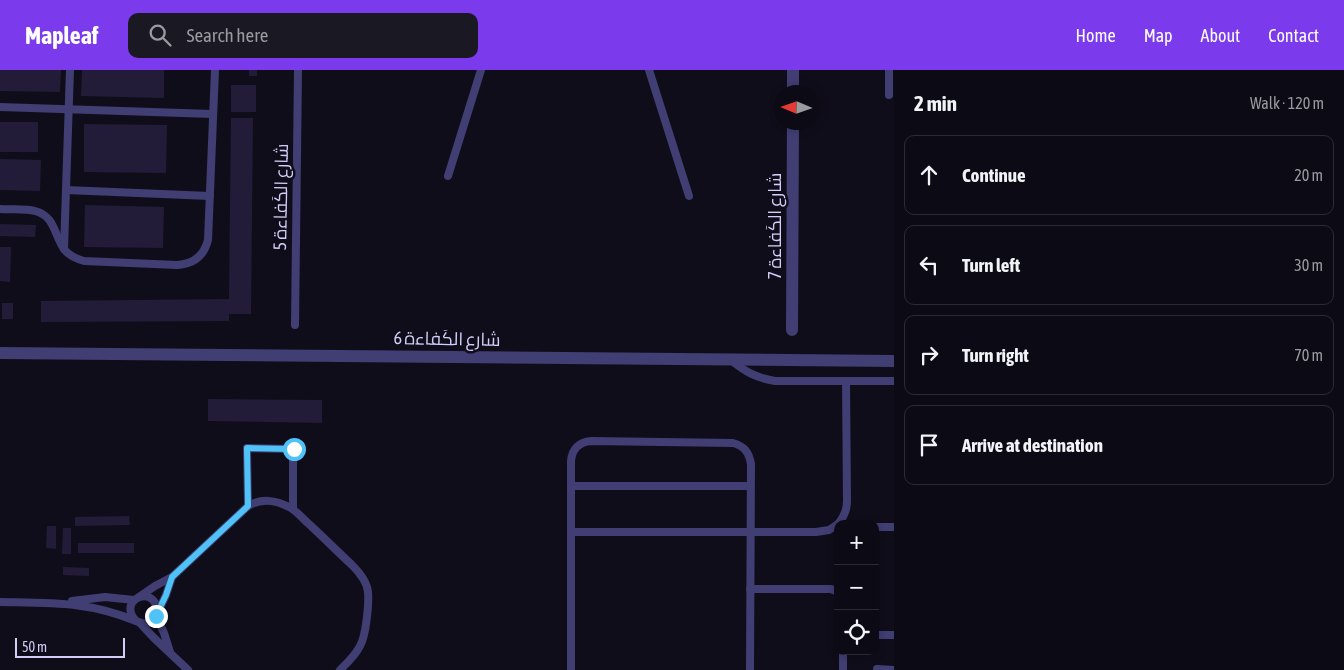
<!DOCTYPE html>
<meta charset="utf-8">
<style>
body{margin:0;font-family:"Asap Condensed",Cairo,sans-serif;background:#1a1822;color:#f1f3f6}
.controls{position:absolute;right:15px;bottom:15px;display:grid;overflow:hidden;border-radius:10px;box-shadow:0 2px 8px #0003}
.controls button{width:45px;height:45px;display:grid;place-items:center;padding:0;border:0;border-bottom:1px solid #2c2b34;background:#0c0a14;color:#f1f3f6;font:25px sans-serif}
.compass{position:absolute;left:774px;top:15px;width:45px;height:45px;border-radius:50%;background:#0c0a14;box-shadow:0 2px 8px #0003;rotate:272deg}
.scale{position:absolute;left:15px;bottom:12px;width:110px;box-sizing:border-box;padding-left:5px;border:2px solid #d2cef8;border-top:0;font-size:14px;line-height:18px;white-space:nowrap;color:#d2cef8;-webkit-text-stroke:4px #100d1a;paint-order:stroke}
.stop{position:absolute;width:15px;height:15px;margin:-11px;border:4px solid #4fc3f7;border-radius:50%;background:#fff}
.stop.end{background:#4fc3f7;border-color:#fff;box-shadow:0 1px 5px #0008}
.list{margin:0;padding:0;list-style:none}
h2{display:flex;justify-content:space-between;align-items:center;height:65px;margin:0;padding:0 20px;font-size:21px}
h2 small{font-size:16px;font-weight:400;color:#9a9aa0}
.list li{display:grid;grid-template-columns:32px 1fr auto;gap:15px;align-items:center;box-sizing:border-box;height:80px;margin:0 10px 10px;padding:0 10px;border:1px solid #2c2b34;border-radius:10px}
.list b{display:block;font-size:19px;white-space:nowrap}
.list em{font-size:16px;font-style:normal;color:#9a9aa0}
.icon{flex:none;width:28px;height:28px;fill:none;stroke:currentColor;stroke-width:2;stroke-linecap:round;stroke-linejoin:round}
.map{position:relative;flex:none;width:894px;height:600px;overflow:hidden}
header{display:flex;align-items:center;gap:30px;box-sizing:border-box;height:70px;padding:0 25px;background:#7c3aed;color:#fff}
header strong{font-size:24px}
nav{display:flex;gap:28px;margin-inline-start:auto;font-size:18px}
.search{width:350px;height:45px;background:#1a1822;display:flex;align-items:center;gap:12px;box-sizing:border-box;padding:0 18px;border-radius:10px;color:#9a9aa0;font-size:19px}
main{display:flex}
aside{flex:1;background:#0c0a14}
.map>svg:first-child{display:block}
.building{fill:#221c39}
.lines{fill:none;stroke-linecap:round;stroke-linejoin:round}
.service{stroke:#403e73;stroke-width:8}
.minor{stroke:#403e73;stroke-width:12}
.route{stroke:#4fc3f7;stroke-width:6}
.labels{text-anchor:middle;stroke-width:5;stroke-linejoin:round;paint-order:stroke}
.street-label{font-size:18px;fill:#d2cef8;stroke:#100d1a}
</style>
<header>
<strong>Mapleaf</strong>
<div class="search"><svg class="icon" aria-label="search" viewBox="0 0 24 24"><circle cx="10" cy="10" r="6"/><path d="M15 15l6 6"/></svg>Search here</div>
<nav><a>Home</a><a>Map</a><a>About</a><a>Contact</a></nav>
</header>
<main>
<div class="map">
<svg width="894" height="600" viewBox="0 0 894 600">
<rect width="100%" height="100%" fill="#100d1a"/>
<g class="building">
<polygon points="0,0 61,0 60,22 0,21"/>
<polygon points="82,0 164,0 164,28 81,26"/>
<rect x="249" y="0" width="8" height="6"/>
<rect x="231" y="15" width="25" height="27"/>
<polygon points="231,48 253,48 251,244 229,244 229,251 41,252 41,231 229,229"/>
<rect x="0" y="52" width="38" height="30"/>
<polygon points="84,54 167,55 166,103 84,102"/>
<polygon points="0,89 41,90 40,121 0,120"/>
<polygon points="85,135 164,137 163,178 84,177"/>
<polygon points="0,154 36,155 35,167 0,166"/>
<polygon points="0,177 11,177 10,212 0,211"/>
<rect x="2" y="233" width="11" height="16"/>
<polygon points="208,329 322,330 322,353 208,351"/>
<polygon points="129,446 130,455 75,456 75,447"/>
<polygon points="47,456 56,456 56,479 46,478"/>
<polygon points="63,458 71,458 71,484 62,484"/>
<rect x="78" y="473" width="56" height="10"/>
<polygon points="63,497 89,498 89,506 63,505"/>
</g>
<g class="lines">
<g class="service">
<polyline points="649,0 689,126"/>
<polyline points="889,25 889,0"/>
<polyline points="0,37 213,44"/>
<polyline points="448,106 481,0"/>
<polyline points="66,120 210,126"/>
<path d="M0,139C11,140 24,138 35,141C55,146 54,165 64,179C69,186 77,189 84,191L177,195C194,194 204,186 208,170L215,0"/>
<polyline points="64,179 70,0"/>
<polyline points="295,255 298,0"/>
<path d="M731,290C745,302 757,308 775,311H894"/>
<polyline points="571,416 750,416"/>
<polyline points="248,436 247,378 293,379 293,439"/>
<path d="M838,454C844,447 847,440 847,431L846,311"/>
<polyline points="875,457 894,457"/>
<polyline points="571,462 816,462 829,460 838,454"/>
<polyline points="750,519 831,519 838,522"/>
<path d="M139,527L155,516L172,507L248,436C261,428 276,430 289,437C297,441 303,449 310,455C324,468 338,482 352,495C359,502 367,511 368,522C369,534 366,566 360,576C355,586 347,593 340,600"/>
<polyline points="72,531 105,527 134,530"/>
<path d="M0,532C50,533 88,531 136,551"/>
<path d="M157,541C155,513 116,530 136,551L145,554L149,553L156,546L166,525L172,507"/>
<polyline points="156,546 164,563 170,582"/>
<polyline points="140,553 154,568 188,600"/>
<polyline points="875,565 894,565"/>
<polyline points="843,581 843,600"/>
<polyline points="877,599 894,600"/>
<path d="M571,600V391C572,379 579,372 591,371L733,373C744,376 749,382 751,394L750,600"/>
</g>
<g class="minor">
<polyline points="793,22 793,0"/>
<polyline points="792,260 793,52"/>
<polyline points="0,283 894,291"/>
</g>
</g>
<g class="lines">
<polyline class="route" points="156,546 166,525 172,507 248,436 247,378 294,379"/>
</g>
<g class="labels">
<g class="street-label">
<text transform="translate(281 127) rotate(-89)" y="6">شارع الكَفاءة 5</text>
<text transform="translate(775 156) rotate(-90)" y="6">شارع الكَفاءة 7</text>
<text transform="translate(447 269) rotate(1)" y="6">شارع الكَفاءة 6</text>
</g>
</g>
</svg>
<div class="controls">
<button>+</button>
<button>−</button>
<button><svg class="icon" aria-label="locate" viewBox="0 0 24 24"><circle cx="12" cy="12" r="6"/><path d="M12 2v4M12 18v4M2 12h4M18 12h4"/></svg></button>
</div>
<svg class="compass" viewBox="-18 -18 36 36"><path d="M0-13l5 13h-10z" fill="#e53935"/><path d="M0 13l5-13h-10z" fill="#9a9aa0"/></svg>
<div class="scale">50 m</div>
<div class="stop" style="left:294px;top:379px"></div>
<div class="stop end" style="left:156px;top:546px"></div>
</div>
<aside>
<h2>2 min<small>Walk · 120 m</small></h2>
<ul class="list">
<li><svg class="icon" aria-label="ahead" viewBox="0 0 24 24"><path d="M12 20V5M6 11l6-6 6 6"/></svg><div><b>Continue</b></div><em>20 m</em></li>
<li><svg class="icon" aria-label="left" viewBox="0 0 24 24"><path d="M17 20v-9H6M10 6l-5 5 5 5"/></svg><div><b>Turn left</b></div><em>30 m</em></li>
<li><svg class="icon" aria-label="right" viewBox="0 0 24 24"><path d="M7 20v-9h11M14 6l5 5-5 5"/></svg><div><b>Turn right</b></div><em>70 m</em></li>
<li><svg class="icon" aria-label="arrive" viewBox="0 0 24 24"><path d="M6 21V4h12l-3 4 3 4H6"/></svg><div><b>Arrive at destination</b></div></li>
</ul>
</aside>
</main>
